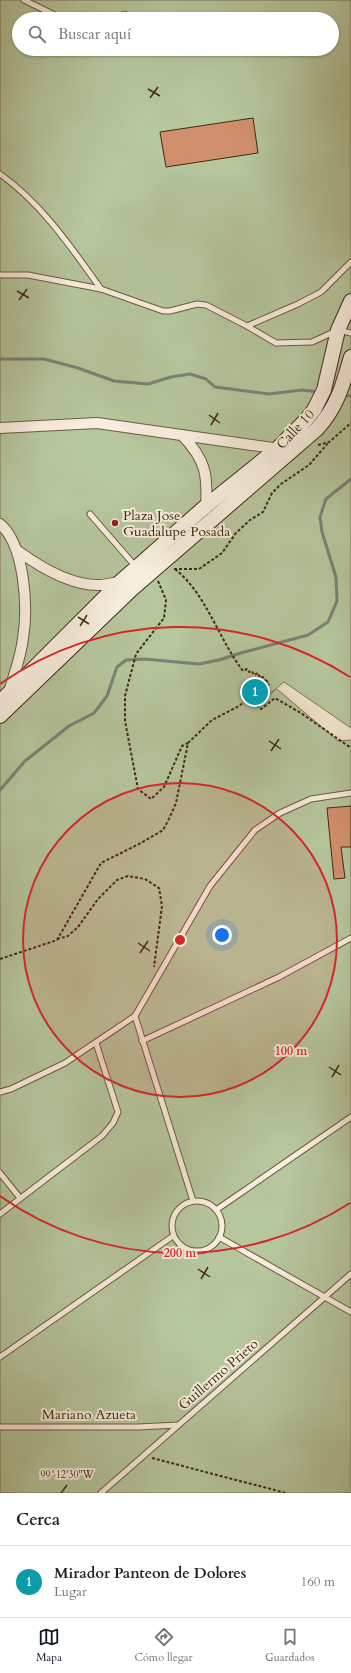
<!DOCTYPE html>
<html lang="es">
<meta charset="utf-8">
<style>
body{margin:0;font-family:Cardo,serif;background:#f6f6f6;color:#222}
.you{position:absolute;left:222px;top:935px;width:14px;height:14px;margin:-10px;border:3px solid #fff;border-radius:50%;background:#1a73e8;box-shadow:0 0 0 6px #1a73e833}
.badge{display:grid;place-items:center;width:26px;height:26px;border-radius:50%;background:#111827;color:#fff;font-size:13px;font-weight:700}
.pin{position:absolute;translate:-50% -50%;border:2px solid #fff;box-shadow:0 1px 4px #0006}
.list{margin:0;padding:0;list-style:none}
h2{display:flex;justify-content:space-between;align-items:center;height:52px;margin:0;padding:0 16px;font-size:17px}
h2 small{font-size:13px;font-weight:400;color:#767676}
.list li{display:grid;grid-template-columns:26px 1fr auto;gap:12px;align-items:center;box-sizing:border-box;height:72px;padding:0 16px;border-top:1px solid #e0e0e0}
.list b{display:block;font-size:15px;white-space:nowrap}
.list p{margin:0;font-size:13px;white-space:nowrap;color:#767676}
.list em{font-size:13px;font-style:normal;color:#767676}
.icon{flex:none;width:22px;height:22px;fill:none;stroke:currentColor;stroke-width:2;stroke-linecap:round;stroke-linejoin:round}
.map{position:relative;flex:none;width:351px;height:1493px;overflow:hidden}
.search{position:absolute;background:#fff;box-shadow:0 1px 3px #0004;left:12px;right:12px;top:12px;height:44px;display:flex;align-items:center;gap:10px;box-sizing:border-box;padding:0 14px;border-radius:22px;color:#767676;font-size:15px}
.sheet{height:124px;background:#fff}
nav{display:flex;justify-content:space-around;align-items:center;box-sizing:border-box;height:56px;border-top:1px solid #e0e0e0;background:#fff;font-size:11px;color:#767676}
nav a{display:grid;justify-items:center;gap:2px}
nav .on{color:#111827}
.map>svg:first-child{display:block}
.green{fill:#b6c69d;stroke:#7b7857;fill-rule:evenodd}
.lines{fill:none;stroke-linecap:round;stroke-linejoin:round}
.stream{stroke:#778376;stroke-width:3}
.building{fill:#d1906d;stroke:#402a11}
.lane-casing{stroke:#6d5940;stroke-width:7}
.street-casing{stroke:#6d5940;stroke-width:12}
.secondary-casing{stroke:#402a11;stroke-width:16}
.path{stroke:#402a11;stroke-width:2;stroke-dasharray:3 2;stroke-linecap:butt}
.lane{stroke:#f8eedf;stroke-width:5}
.street{stroke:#f8eedf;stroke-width:10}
.secondary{stroke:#f8eedf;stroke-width:14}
.ticks{fill:none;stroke:#402a11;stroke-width:1.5}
.ring{fill:none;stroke:#d62828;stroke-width:2}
.poi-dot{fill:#8f2418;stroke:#f8eedf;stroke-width:1.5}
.labels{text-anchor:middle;stroke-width:4;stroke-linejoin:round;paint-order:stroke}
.street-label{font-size:14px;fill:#402a11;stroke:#f8eedf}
.poi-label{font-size:14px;fill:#402a11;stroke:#f8eedf;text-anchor:start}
.ticks-label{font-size:10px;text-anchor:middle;fill:#402a11;stroke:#f8eedf;stroke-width:4;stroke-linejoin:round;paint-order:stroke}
.centre{fill:#d62828;stroke:#f8eedf;stroke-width:2}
.ring-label{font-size:12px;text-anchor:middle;font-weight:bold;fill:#d62828;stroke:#f8eedf;stroke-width:4;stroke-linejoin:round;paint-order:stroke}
</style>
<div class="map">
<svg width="351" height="1493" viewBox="0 0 351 1493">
<rect width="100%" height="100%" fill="#f4e5ce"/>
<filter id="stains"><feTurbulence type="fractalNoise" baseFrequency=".005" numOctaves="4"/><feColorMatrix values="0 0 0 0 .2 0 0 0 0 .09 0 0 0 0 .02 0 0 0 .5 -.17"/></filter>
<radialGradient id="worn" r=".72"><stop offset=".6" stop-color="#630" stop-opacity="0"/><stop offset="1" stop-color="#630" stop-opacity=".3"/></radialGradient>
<path class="green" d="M0,0H351V728L284,682L261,701L277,689L338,741L351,740V1493H0ZM19,19H332V49H19Z"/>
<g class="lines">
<g class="stream">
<polyline points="0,359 44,359 78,368 114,381 148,384 171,377 190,374 206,379 215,387 269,394 302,390 319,392"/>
<polyline points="342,395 351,396"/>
<polyline points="0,790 25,761 69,726 94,713 107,696 117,667 126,660 144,659 199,664 219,660 241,653 308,635 328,622 337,601 336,577 322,532 320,517 326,499 351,479"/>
</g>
</g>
<g class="building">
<polygon points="253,118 258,153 166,167 160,132"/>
<polygon points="351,806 351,847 341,847 345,878 334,879 327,808"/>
</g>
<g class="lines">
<g class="lane-casing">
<g id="lane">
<polyline points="24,0 63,19"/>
<polyline points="109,19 125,14"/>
<path d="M0,174C42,204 71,247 101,289"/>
<polyline points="0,275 28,275 101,289 163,311 170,311 197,304 206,305 247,326 276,343 312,342 338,330 351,333"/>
<polyline points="247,326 298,304 321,292 351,262"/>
<polyline points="90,514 136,567"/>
<polyline points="135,1016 193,1201"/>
<polyline points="142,1041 279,977 351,938"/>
<polyline points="0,1092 11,1089 65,1063 135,1016 210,886 255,830 280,813 311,799 351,793"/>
<polyline points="0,1173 20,1198"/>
<circle cx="197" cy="1226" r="25"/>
<polyline points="216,1210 351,1117"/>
<polyline points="0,1214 102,1136 113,1123 118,1112 96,1043"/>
<polyline points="219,1237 351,1312"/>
<polyline points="0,1357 173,1236"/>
<polyline points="0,1427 138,1427 178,1425"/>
<polyline points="101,1493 351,1274"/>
</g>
</g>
<g class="street-casing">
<g id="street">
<polyline points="0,428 97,423 280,449"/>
<path d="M182,435C206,460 208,475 206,509"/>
<path d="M0,524C25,545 28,608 23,638C21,657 14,674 9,692"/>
<path d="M18,551C40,567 71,586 100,585C107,585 114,582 121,582"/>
</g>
</g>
<g class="secondary-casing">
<g id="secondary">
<polyline points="0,702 120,582 206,506 278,448 305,421 314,410 324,390 338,330 351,301"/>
<path d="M0,716L132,589L317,429C337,407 343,385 351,357"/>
</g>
</g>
<g class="path">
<polyline points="318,445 329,442 351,423"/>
<polyline points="174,569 199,569 222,553 236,533 250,520 263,512 272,493 281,484 309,465 329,442"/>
<path d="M175,569C207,595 218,638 243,671L247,669L249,672L252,671L254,675L258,673L260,678L263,677L266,681"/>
<polyline points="158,581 166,600 164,618 136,654 125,696 125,721 138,789 151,799 164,787 182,746 188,743"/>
<polyline points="57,939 68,936 78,927 98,899 117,880 128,876 145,879 159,888 162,906 154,967"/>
<polyline points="0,959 57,940 101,863 141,843 163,830 169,819 176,803 188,743 212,720 239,706 249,698 267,681 269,684 252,701 261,709 275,698 301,713 351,748"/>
<polyline points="152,1458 286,1493"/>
</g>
<use href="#lane" class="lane"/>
<use href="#street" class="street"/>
<use href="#secondary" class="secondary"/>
</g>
<path class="ticks" d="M148,89L160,96M150,98L158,87M17,291L29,298M19,300L27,289M209,415L220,423M211,425L218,413M78,617L89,624M80,626L87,615M269,741L281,749M271,751L279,739M138,943L150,951M140,953L148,941M329,1067L341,1075M332,1077L339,1065M198,1269L210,1277M201,1279L208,1267M61,1493L67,1485"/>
<circle cx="180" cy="940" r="157" fill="#d62828" fill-opacity=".12"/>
<g class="ring">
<circle cx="180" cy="940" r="157"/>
<path d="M350 1203A313 313 0 0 1 0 1196M0 684A313 313 0 0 1 350 677"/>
</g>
<circle class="poi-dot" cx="115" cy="523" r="4"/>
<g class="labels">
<g class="street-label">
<text transform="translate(295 429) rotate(-47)" y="5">Calle 10</text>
<text transform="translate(218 1374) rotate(-41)" y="5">Guillermo Prieto</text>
<text x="89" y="1419">Mariano Azueta</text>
</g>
<g class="poi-label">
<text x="123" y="520">Plaza Jose<tspan x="123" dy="16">Guadalupe Posada</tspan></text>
</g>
</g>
<g class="ticks-label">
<text x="67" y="1478">99°12'30"W</text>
</g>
<circle cx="180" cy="940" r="6" class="centre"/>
<g class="ring-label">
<text x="291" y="1055">100 m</text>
<text x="180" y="1257">200 m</text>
</g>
<rect width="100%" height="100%" filter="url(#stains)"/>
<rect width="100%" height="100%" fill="url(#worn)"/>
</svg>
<div class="you"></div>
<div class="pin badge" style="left:255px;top:692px;background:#0f9aa8">1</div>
<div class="search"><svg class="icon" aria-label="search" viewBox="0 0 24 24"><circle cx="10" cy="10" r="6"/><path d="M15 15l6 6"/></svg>Buscar aquí</div>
</div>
<section class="sheet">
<h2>Cerca<small></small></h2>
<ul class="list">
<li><span class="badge" style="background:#0f9aa8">1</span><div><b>Mirador Panteon de Dolores</b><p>Lugar</p></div><em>160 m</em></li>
</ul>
</section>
<nav>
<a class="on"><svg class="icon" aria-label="map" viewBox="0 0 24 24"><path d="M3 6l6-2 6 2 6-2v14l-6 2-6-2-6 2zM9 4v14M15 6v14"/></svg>Mapa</a>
<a><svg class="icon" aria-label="directions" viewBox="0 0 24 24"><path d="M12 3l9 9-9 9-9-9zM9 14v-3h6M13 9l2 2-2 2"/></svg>Cómo llegar</a>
<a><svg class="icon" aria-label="saved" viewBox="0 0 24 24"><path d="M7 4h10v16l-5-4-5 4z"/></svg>Guardados</a>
</nav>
